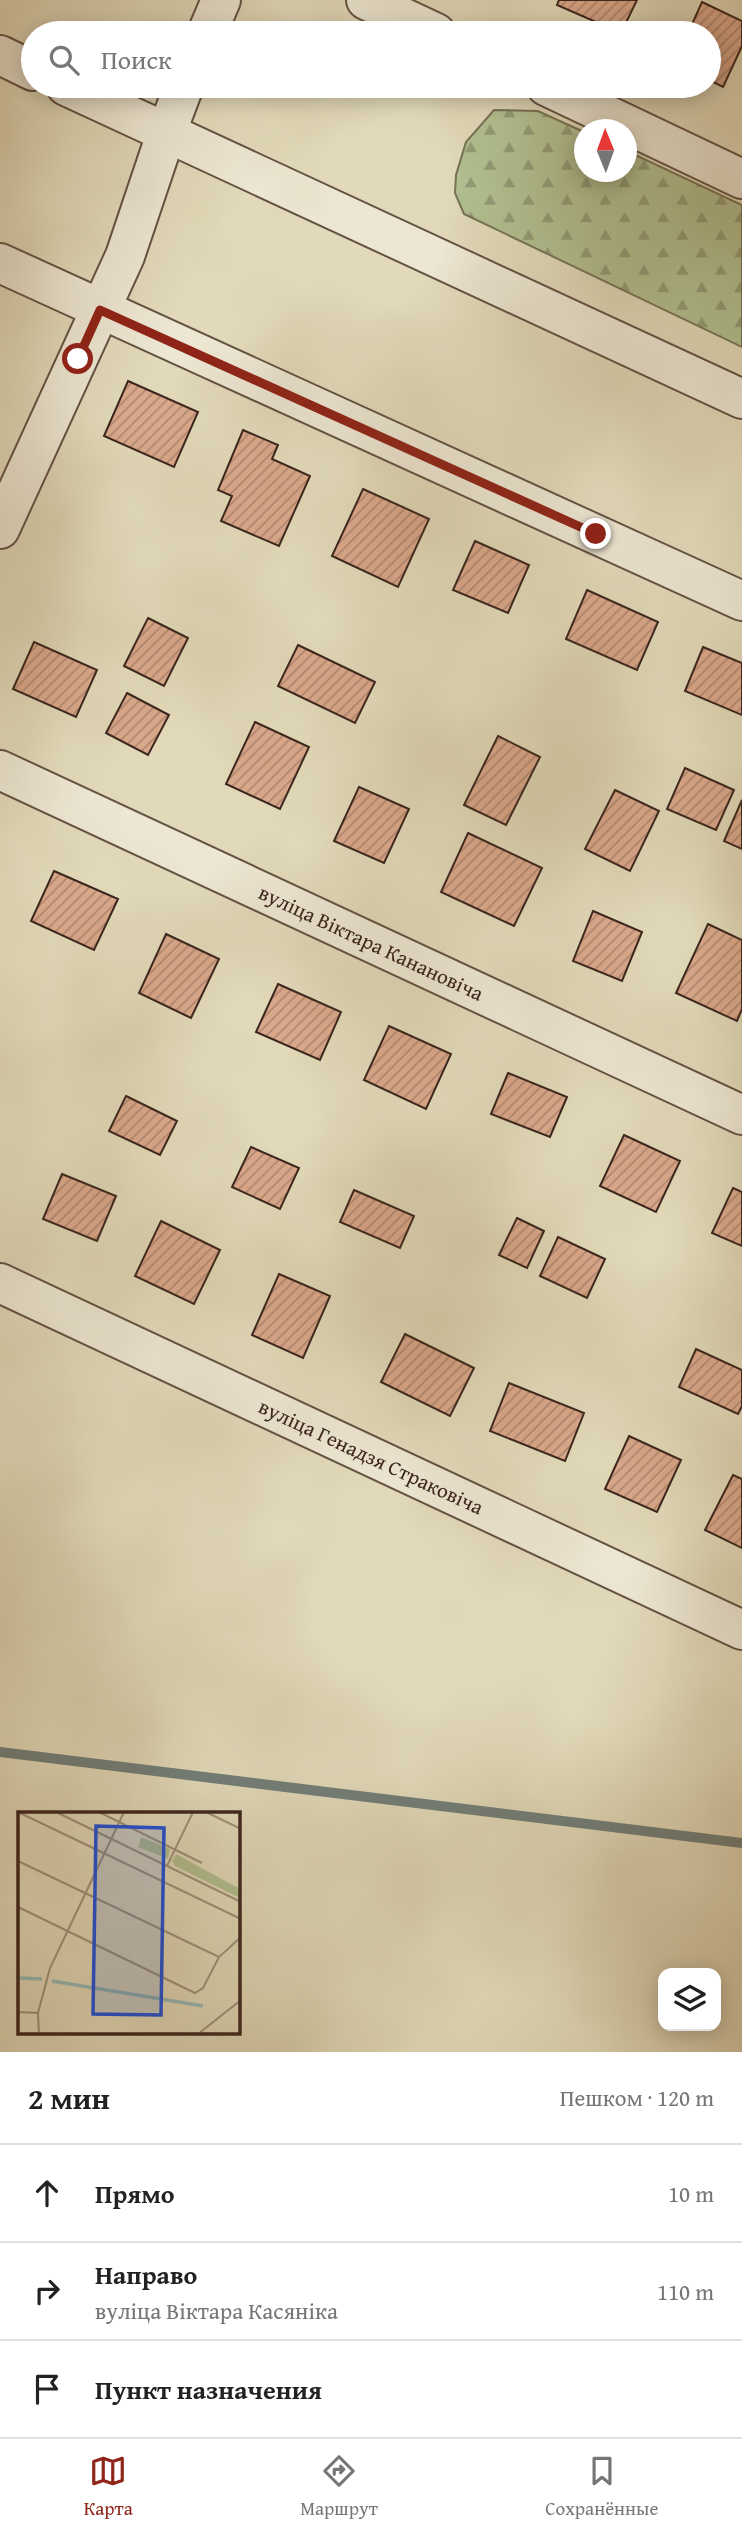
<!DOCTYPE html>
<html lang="ru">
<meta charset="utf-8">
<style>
body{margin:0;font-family:"Gentium Book Plus",serif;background:#f2f2f2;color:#222}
.controls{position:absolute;right:21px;bottom:21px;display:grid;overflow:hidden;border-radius:14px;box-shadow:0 4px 18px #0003}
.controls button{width:63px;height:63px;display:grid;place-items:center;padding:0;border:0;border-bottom:2px solid #e0e0e0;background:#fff;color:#222;font:35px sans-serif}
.compass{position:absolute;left:574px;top:119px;width:63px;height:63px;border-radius:50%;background:#fff;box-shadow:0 4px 18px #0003;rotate:359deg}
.stop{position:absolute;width:21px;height:21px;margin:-16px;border:5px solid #8f2418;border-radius:50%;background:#fff}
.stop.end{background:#8f2418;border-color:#fff;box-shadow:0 2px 7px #0008}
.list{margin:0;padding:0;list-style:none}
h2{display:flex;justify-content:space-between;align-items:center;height:91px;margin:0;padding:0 28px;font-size:30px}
h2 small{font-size:23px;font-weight:400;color:#767676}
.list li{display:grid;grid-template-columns:46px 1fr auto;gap:21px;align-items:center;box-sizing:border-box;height:98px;padding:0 28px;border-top:2px solid #e0e0e0}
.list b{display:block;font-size:26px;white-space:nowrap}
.list p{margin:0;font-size:23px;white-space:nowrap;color:#767676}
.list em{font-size:23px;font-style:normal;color:#767676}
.icon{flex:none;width:38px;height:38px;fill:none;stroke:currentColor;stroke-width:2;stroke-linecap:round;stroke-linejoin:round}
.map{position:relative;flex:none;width:742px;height:2052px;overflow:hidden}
.search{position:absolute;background:#fff;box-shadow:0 4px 18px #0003;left:21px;right:21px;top:21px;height:77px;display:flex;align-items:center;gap:18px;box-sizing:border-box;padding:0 24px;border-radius:38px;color:#767676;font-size:26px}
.sheet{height:385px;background:#fff}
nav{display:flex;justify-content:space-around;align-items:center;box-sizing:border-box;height:98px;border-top:2px solid #e0e0e0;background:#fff;font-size:19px;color:#767676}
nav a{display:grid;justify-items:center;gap:4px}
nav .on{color:#8f2418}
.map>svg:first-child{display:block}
.forest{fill:url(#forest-firs);stroke:#767256;stroke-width:2}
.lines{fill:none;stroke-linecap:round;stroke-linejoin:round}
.stream{stroke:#717e79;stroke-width:10}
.building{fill:url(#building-hatch);stroke:#3b251d;stroke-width:2}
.minor-casing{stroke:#645244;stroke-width:42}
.minor{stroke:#ece6d2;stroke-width:38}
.route{stroke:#8f2418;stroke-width:9}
.labels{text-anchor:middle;stroke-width:5;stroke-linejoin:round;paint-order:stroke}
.street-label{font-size:21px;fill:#3b251d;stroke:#ece6d2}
.inset-river{fill:none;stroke:#95b9b6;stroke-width:3.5}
.inset-road{fill:none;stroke:#9f917b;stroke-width:2}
.view{fill:#1d4ed8;fill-opacity:0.15;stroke:#1d4ed8;stroke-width:3.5}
.inset-edge{fill:none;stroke:#3b251d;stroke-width:3.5}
</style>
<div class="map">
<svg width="742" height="2052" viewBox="0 0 742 2052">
<defs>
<pattern id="forest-firs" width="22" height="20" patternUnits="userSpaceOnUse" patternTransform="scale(1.75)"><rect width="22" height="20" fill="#b1bf90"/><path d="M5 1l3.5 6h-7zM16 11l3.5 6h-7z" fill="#919b75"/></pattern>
<pattern id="building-hatch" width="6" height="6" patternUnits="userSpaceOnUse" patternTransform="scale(1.75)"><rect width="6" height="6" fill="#daa88b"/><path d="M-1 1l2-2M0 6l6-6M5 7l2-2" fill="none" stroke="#b28971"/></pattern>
</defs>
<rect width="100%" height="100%" fill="#e1d9b9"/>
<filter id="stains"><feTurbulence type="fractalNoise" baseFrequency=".00286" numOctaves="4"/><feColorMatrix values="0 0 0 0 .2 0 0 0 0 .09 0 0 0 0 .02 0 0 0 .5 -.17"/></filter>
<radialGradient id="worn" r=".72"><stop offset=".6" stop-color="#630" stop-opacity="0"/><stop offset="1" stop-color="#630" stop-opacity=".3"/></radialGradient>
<polygon class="forest" points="494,110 538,111 584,132 584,172 626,172 627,151 742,205 742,347 464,214 455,193 456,175 466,142"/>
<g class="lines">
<polyline class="stream" points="0,1752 742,1843"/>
</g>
<g class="building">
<polygon points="559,0 637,0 621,33 557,5"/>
<polygon points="702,2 742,21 742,46 723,87 709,80 709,33 688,33"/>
<polygon points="128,381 198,412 174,467 104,436"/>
<polygon points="243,430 278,445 272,459 310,476 279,546 221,521 232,496 218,490"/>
<polygon points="363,489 429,519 398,587 332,556"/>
<polygon points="475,541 529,565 508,613 453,590"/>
<polygon points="587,590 658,622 637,670 566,639"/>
<polygon points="148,618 188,638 164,686 124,666"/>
<polygon points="34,642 97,670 76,717 13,689"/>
<polygon points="298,645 375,682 355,723 278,686"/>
<polygon points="703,647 742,663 742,715 685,691"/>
<polygon points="127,693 169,715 148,755 106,733"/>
<polygon points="255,722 309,747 280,809 226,784"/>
<polygon points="498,736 540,757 506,825 464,805"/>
<polygon points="685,768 734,790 716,830 667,809"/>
<polygon points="359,787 409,809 384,863 334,841"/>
<polygon points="615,790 659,811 630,871 585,849"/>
<polygon points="742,800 742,849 724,841"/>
<polygon points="468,833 542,868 514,926 441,892"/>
<polygon points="54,871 118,899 94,950 31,921"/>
<polygon points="593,911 642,932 622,981 573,961"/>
<polygon points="708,924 742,940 742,1009 737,1021 676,993"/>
<polygon points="166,934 219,959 191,1018 139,993"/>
<polygon points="278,984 341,1012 320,1060 256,1032"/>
<polygon points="389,1026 451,1054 426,1109 364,1080"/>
<polygon points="508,1073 567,1097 550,1137 491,1114"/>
<polygon points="126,1096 177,1121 160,1155 109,1131"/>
<polygon points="624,1135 680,1161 656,1212 600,1186"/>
<polygon points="251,1147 299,1168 280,1209 232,1187"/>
<polygon points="62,1174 116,1196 97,1241 43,1219"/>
<polygon points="733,1188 742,1192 742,1246 712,1233"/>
<polygon points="354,1190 414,1216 400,1248 340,1222"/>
<polygon points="517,1218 544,1231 527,1268 499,1255"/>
<polygon points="161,1221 220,1250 194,1304 135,1276"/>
<polygon points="558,1237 605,1259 587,1298 540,1276"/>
<polygon points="279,1274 330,1296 303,1358 252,1335"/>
<polygon points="405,1334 474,1368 450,1416 381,1382"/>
<polygon points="696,1349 742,1370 742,1406 738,1414 679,1387"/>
<polygon points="509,1383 584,1413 565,1461 490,1431"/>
<polygon points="629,1436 681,1460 657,1512 605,1489"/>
<polygon points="733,1475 742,1479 742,1548 705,1530"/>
</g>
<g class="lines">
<g class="minor-casing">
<g id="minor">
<polyline points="366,0 436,33"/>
<polyline points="207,33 221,0"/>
<polyline points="0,55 33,71"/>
<polyline points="66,86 742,399"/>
<polyline points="546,86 742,179"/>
<polyline points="0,263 742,601"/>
<polyline points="0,529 125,256 167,131 184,86"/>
<polyline points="0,770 742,1115"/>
<polyline points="0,1283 742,1630"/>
</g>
</g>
<use href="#minor" class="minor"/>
</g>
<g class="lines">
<polyline class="route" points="78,359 100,310 596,534"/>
</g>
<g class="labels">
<g class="street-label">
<text transform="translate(371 943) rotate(25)" y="7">вуліца Віктара Канановіча</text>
<text transform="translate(371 1457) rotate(25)" y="7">вуліца Генадзя Страковіча</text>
</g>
</g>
<g transform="translate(18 1812)">
<rect width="222" height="222" fill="#e1d9b9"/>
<path d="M123,25L152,37L150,47L120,35ZM158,42L222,77V86L157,54L154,49Z" fill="#b1bf90"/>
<path class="inset-river" d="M0,166L24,167M34,169L185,194"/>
<path class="inset-road" d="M0,0L223,107M38,0L223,90M81,0L184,51M188,0L223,17M0,49L201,145M149,54L175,0M0,95L177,181L185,176L201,145L223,125M0,200L20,201L21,222M20,201L32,156L106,0M180,222L223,188"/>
<path class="view" d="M78,14L146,16L143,203L75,202Z"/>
<rect width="222" height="222" class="inset-edge"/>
</g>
<rect width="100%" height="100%" filter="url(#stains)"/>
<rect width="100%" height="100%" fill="url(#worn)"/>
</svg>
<div class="controls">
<button><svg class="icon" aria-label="layers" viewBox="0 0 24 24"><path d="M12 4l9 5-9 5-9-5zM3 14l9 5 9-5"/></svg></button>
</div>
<svg class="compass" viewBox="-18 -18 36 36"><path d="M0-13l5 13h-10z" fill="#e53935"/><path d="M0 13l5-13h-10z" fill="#767676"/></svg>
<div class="stop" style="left:78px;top:359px"></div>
<div class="stop end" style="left:596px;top:534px"></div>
<div class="search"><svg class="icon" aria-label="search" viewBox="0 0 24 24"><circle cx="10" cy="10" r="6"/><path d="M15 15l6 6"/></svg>Поиск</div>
</div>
<section class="sheet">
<h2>2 мин<small>Пешком · 120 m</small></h2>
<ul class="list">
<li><svg class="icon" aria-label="ahead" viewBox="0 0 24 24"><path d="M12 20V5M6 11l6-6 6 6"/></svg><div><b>Прямо</b></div><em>10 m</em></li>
<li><svg class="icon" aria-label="right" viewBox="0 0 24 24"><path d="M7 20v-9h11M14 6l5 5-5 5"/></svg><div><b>Направо</b><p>вуліца Віктара Касяніка</p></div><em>110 m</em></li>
<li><svg class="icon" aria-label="arrive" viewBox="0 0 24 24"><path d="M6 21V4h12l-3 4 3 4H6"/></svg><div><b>Пункт назначения</b></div></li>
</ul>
</section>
<nav>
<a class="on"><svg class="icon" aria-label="map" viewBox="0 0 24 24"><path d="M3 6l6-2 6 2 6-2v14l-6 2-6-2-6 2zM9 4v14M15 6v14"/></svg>Карта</a>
<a><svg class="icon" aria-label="directions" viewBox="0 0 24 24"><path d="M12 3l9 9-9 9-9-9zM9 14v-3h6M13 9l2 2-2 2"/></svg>Маршрут</a>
<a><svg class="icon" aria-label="saved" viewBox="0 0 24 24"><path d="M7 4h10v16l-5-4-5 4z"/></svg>Сохранённые</a>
</nav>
